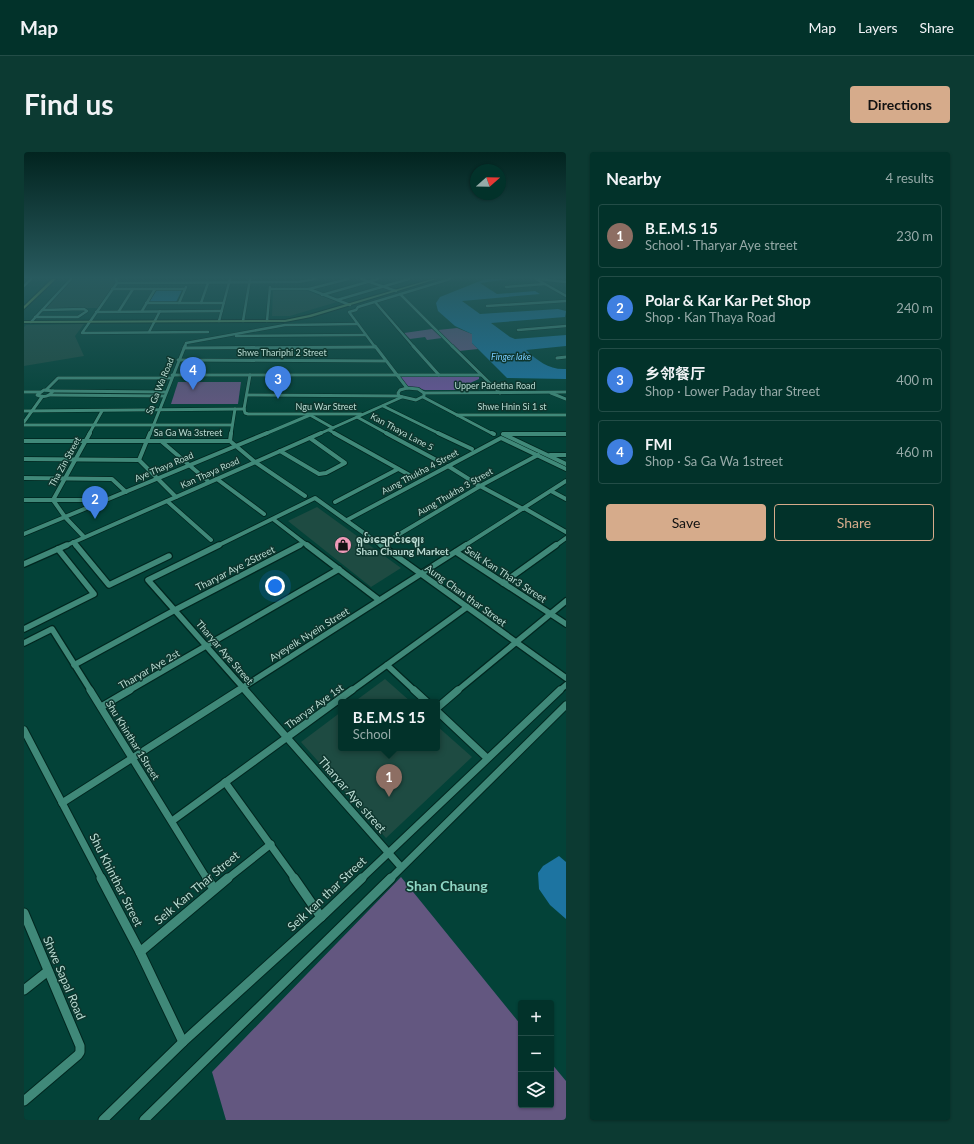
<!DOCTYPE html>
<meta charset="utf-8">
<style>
body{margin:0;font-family:Lato,"Noto Sans SC","Noto Sans Myanmar",sans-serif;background:#0c3a32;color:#f1f3f6}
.controls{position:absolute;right:12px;bottom:12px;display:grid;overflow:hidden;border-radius:4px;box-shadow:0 1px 3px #0004}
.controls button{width:36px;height:36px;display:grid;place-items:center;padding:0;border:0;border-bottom:1px solid #234d47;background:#02322a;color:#f1f3f6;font:20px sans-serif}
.compass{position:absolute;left:446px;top:12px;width:36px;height:36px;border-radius:50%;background:#02322a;box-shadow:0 1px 3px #0004;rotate:70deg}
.you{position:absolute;left:251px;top:434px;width:14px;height:14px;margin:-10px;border:3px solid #fff;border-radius:50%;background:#1a73e8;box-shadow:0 0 0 6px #1a73e833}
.badge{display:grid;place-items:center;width:26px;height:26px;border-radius:50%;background:#d6ab8b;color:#fff;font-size:13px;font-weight:700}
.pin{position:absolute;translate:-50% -33px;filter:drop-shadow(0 1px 2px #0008)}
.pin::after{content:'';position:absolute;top:21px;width:14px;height:12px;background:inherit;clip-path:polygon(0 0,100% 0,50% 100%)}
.popup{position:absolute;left:314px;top:547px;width:102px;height:52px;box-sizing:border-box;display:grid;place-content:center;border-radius:4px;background:#02322a;filter:drop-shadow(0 1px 3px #0005);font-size:13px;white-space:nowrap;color:#96aaa8}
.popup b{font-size:15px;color:#f1f3f6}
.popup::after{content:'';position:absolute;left:50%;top:100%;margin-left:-8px;border:8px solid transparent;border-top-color:#02322a}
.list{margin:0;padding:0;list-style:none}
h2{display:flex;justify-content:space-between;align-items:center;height:52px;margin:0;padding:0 16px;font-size:17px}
h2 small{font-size:13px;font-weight:400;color:#96aaa8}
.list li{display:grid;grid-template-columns:26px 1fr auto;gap:12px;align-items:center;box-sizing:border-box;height:64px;margin:0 8px 8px;padding:0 8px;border:1px solid #234d47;border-radius:4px}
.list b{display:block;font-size:15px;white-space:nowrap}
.list p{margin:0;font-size:13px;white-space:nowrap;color:#96aaa8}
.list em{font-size:13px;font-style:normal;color:#96aaa8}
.actions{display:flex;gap:8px;padding:12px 16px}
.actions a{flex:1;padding:9px 0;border:1px solid #d6ab8b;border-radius:4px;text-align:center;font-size:14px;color:#d6ab8b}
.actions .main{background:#d6ab8b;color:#111}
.icon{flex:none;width:22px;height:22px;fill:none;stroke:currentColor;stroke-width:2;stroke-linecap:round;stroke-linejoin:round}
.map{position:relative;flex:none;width:542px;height:968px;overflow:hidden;border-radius:4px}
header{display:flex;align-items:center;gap:24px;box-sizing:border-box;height:56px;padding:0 20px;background:#02322a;border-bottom:1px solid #234d47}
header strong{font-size:19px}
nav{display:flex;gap:22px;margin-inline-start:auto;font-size:14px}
.intro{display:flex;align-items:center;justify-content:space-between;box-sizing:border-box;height:96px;padding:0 24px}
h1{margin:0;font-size:28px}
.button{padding:10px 18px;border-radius:4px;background:#d6ab8b;color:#111;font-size:14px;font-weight:700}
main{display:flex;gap:24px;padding:0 24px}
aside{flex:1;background:#02322a;border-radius:4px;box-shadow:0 1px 3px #0004}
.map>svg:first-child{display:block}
.built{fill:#1e4b42}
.green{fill:#635780}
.forest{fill:#6b5598}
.water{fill:#1d74a1}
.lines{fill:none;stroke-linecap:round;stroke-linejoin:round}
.street-far5-casing{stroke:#00261f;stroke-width:3.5}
.street-far4-casing{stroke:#00261f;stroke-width:4}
.street-far3-casing{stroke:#00261f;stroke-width:5.5}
.street-far2-casing{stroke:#00261f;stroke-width:8}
.street-far1-casing{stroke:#00261f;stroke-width:9}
.street-casing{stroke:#00261f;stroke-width:11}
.secondary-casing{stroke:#00261f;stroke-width:2}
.primary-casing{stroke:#00261f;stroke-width:2}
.street-far5{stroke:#408979;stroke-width:2.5}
.street-far4{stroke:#408979;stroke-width:3}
.street-far3{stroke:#408979;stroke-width:4}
.street-far2{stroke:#408979;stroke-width:5.5}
.street-far1{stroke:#408979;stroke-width:7}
.street{stroke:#408979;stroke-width:9}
.secondary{fill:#589061;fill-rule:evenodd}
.primary{fill:#6f9649;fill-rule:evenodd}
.labels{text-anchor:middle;stroke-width:3;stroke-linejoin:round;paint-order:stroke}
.far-street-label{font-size:9px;fill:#b9dbd2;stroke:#0e362e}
.far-water-label{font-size:9px;font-style:italic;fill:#77cafd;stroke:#0e362e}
.poi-label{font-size:10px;font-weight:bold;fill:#b9dbd2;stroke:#0e362e;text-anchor:start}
.street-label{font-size:10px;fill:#b9dbd2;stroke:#0e362e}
.near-street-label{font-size:12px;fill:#b9dbd2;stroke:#0e362e}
.near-quarter-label{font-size:14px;font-weight:bold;fill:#8fd7c5;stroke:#0e362e}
</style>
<header>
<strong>Map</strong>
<nav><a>Map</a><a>Layers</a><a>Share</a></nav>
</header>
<div class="intro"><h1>Find us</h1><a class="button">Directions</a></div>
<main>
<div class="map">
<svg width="542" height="968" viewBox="0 0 542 968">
<rect width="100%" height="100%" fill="#034238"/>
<g class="built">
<polygon points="48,127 95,127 95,130 77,156 20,156"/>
<polygon points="249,138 281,138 313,150 266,164 248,164"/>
<polygon points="60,172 51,184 60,204 0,214 0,175 2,173"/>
<polygon points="293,355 377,416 347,435 264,369"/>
<polygon points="361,527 387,550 330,550"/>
<polygon points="317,560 317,596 413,596 413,574 448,605 362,686 277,590"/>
</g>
<g class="green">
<polygon points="433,176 448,182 448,191 454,197 435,199 414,178"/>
<polygon points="408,177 418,186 403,188 401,185 386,187 380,181"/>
<polygon points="154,230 217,230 214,252 147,252"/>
<polygon points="377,725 497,873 497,953 527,953 527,911 542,929 542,968 202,968 188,920"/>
</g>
<polygon class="forest" points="375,224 455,224 455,227 446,231 447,235 452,238 401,238 384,235"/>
<g class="water">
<path d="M461,127H486L456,131L473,142L511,139L516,142L438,149L456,162L534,157L542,159L541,165L467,171L486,185L491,187L542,183V194L502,198C514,209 525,218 542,217V227L483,226L448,191V182L431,174L414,159L412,151L416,145Z"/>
<polygon points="133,138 158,138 152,150 125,150"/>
<polygon points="535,704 542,710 542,767 526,753 515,737 514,721 519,714"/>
</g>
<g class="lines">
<g class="street-far5-casing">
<g id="street-far5">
<polyline points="92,127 93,131 58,181 184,180"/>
<polyline points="337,127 372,139"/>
<polyline points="512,127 542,144"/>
<polyline points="515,127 542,130"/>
<polyline points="93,131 274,130 291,127"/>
<polyline points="0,134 7,127"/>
<polyline points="482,135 521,132"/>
<polyline points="88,137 161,137"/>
<polyline points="246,137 285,137 326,153"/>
<polyline points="285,137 324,127"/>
<polyline points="376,142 429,195"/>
<polyline points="298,143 354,127"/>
<polyline points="313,148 385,127"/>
<polyline points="351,150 390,195"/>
<polyline points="122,151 200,151"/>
<polyline points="155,151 162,135"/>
<polyline points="177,151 184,131"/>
<polyline points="463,154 542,149"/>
<polyline points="95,159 109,137"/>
<polyline points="118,159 131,137"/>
<polyline points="72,160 198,159"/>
<polyline points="11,165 54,165 63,159 60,157 18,158"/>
<polyline points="195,169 206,127"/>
<polyline points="219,169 226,127"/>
<polyline points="243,169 246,135"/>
<polyline points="7,170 47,127"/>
<polyline points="494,178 542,174"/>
<polyline points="125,180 136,159"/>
<polyline points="212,184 342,183"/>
<polyline points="161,195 162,191 261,173 334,172"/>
<polyline points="351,195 325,160 332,158 334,155 426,127"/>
</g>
</g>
<g class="street-far4-casing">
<g id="street-far4">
<polyline points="351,194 383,236"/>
<polyline points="389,194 415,223"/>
<polyline points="428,194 476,241"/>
<polyline points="160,196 351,195"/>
<polyline points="533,206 542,205"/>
<polyline points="154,208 361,209"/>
<polyline points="148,223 457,223"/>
<polygon points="383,236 394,237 400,241 400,244 392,248 375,244 374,241 376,238"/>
<path d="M20,238L29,239C25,245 20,246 13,243Z"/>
<polyline points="22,238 34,226 147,226"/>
<polyline points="29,239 142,240"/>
<polyline points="0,240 16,240"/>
<polyline points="400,241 542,240"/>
<polyline points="527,241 542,247"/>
<polyline points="26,243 140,244"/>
<polyline points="224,243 375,244"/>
<polyline points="399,245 469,282"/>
<polyline points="359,254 416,282"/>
<polyline points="220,257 221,261 224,262 337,262"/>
<polyline points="220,257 226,223"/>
<polyline points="0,259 220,257"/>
<polyline points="433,263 542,263"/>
<polyline points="333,265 364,282"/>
<polyline points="0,270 18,245"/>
<polyline points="0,273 208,273"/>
<polyline points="305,278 312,282"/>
<polyline points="65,282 78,259"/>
<polyline points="126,282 161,194"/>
<polyline points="207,282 211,257"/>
<polyline points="241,282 286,263 309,276"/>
<polyline points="295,282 378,245"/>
</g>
</g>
<g class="street-far3-casing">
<g id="street-far3">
<polyline points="126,281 115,308 152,345"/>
<polyline points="207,281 206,289 231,310 281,344"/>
<polyline points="310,281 389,325"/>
<polyline points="362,281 416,310"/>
<polyline points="414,281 448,297"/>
<polyline points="468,281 470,282"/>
<polyline points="479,282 542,312"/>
<polyline points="480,282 542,282"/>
<polyline points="0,289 206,289"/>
<polyline points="137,289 185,330"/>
<polyline points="256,299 295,322 302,321 321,311 286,286"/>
<polyline points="526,303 542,303"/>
<polyline points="0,307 115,308"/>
<polyline points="424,314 456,334 499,357"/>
<polyline points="0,326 88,327 102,340"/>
<polyline points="193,327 240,362"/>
<polyline points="527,339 542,347"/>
<polyline points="0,348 80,348"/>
<polyline points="143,349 187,388"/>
<polyline points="311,350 374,317"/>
<polyline points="500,356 542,380"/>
<polyline points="249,367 284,394"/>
<polyline points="323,368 477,286 542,317"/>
<polyline points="0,382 243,281"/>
<polyline points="60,385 41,365 29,348 66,281"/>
<polyline points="49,390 52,394"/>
<polyline points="357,393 458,333 514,303"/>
<polyline points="41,394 297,281"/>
<polyline points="193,394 291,346 358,394"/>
<polyline points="274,394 280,391"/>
<polyline points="440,394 542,329"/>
<polyline points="531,394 542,386"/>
</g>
</g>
<g class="street-far2-casing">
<g id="street-far2">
<polyline points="52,393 85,433 145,404"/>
<polyline points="195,393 124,428 222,539"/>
<polyline points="283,393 355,448"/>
<polyline points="357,393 542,526"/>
<polyline points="432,400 542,472"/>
<polyline points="0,412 43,393"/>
<polyline points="479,431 532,393"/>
<polyline points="0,477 70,442 34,397"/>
<polyline points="0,491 28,477 67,539"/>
<polyline points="50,513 151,458 276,393"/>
<polyline points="363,513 391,539"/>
<polyline points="104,539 315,417"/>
<polyline points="213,539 442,393"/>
<polyline points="327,539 443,455"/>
<polyline points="433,539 542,449"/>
<polyline points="535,539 542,533"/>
</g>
</g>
<g class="street-far1-casing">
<g id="street-far1">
<polyline points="66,538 183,727"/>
<polyline points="221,538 377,715"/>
<polyline points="390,538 403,550"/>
<polyline points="77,555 106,538"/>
<polyline points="413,556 434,538"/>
<polyline points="413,559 463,606"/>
<polyline points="0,578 78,727"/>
<polyline points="201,630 271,727"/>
<polyline points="38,651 215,538"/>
<polyline points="148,669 328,538"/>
<polyline points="203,727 247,692"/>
<polyline points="337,727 536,538"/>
<polyline points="366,727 542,553"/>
</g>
</g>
<g class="street-casing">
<g id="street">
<polyline points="77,726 116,800 159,890"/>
<polyline points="183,726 190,737"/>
<polyline points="270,726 297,765"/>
<polyline points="0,761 56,894 56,900 54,903 0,949"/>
<polyline points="116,800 204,726"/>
<polyline points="0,838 24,819"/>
<polyline points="79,968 159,890 297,765 338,726"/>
<polyline points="120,968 367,726"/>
</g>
</g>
<g class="secondary-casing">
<polygon id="secondary" points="408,127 413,127 287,165 261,170 0,171 0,169 261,168 285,163"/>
</g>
<g class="primary-casing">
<polygon id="primary" points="28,127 32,127 0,157 0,154"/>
</g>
<use href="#street-far5" class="street-far5"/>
<use href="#street-far4" class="street-far4"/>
<use href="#street-far3" class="street-far3"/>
<use href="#street-far2" class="street-far2"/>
<use href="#street-far1" class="street-far1"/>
<use href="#street" class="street"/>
<use href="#secondary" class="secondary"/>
<use href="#primary" class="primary"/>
</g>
<linearGradient id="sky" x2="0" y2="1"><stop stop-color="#02241f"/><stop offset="0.48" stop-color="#285a5e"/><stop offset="1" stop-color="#285a5e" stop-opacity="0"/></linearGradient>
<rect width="542" height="262" fill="url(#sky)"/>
<defs>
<g id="shop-disc" transform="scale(0.9)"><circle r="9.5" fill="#ef9ab8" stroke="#0e362e"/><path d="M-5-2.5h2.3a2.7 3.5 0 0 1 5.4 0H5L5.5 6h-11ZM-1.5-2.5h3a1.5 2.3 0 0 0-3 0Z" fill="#111"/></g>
</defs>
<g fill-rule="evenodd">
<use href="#shop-disc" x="319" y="393"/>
</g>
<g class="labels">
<g class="far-street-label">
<text x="258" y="204">Shwe Thariphi 2 Street</text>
<text transform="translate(136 234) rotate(-68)" y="3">Sa Ga Wa Road</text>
<text x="471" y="237">Upper Padetha Road</text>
<text x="302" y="258">Ngu War Street</text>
<text x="488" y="258">Shwe Hnin Si 1 st</text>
<text transform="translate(378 280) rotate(28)" y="3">Kan Thaya Lane 5</text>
<text x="164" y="284">Sa Ga Wa 3street</text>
<text transform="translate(41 310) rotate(-61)" y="3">Tha Zin Street</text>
<text transform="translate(140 315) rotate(-23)" y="3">Aye Thaya Road</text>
<text transform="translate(396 320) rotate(-28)" y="3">Aung Thukha 4 Street</text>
<text transform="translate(186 321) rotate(-24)" y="3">Kan Thaya Road</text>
<text transform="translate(431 340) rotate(-30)" y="3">Aung Thukha 3 Street</text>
</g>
<g class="far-water-label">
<text x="487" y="208">Finger lake</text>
</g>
<g class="poi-label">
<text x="332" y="391">ရှမ်းချောင်းဈေး<tspan x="332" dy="12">Shan Chaung Market</tspan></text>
</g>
<g class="street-label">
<text transform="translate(211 416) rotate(-27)" y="4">Tharyar Aye 2Street</text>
<text transform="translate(482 422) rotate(33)" y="4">Seik Kan Thar3 Street</text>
<text transform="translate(442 443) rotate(36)" y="4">Aung Chan thar Street</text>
<text transform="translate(285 482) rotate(-32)" y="4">Ayeyeik Nyein Street</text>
<text transform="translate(201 500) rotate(49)" y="4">Tharyar Aye Street</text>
<text transform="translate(125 517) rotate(-30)" y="4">Tharyar Aye 2st</text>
<text transform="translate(290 554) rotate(-36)" y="4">Tharyar Aye 1st</text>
<text transform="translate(109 588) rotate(58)" y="4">Shu Khinthar 1Street</text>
</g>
<g class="near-street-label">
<text transform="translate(328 643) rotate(49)" y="4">Tharyar Aye street</text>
<text transform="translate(92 728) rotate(63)" y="4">Shu Khinthar Street</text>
<text transform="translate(173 736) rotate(-40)" y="4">Seik Kan Thar Street</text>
<text transform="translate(303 742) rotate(-43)" y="4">Seik kan thar Street</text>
<text transform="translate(40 826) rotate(67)" y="4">Shwe Sapal Road</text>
</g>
<g class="near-quarter-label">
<text x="423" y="739">Shan Chaung</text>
</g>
</g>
</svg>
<div class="controls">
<button>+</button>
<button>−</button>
<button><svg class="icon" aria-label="layers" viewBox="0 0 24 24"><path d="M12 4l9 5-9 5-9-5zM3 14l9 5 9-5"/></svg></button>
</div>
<svg class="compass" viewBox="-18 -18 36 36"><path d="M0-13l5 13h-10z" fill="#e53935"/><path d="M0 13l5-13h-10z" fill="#96aaa8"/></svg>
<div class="you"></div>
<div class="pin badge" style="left:365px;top:645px;background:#8d6e63">1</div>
<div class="popup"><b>B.E.M.S 15</b>School</div>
<div class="pin badge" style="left:71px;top:367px;background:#3f7fe0">2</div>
<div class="pin badge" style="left:254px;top:247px;background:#3f7fe0">3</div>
<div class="pin badge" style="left:169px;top:238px;background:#3f7fe0">4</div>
</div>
<aside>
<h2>Nearby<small>4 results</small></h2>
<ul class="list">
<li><span class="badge" style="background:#8d6e63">1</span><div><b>B.E.M.S 15</b><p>School · Tharyar Aye street</p></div><em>230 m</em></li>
<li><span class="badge" style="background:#3f7fe0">2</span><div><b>Polar &amp; Kar Kar Pet Shop</b><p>Shop · Kan Thaya Road</p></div><em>240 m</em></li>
<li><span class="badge" style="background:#3f7fe0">3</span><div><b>乡邻餐厅</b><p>Shop · Lower Paday thar Street</p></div><em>400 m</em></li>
<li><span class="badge" style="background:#3f7fe0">4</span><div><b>FMI</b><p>Shop · Sa Ga Wa 1street</p></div><em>460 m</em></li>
</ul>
<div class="actions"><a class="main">Save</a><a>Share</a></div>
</aside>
</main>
